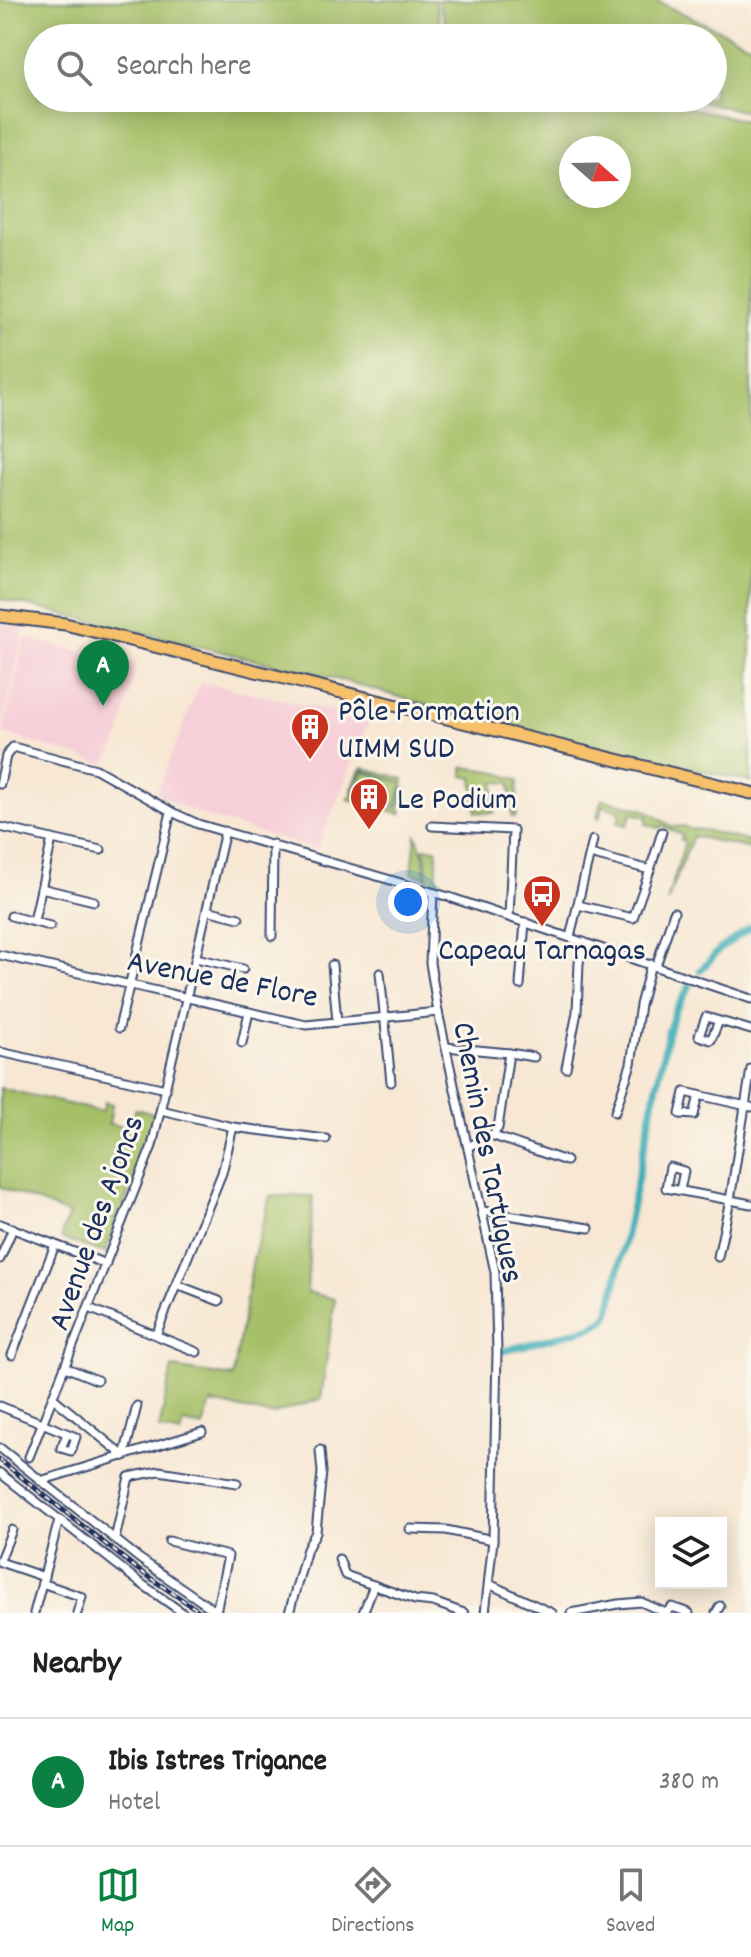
<!DOCTYPE html>
<meta charset="utf-8">
<style>
body{margin:0;font-family:Dekko,sans-serif;background:#f2f2f2;color:#202124}
.controls{position:absolute;right:24px;bottom:24px;display:grid;overflow:hidden;border-radius:0px;box-shadow:0 4px 20px #0003}
.controls button{width:72px;height:72px;display:grid;place-items:center;padding:0;border:0;border-bottom:2px solid #e0e0e0;background:#fff;color:#202124;font:40px sans-serif}
.compass{position:absolute;left:559px;top:136px;width:72px;height:72px;border-radius:50%;background:#fff;box-shadow:0 4px 20px #0003;rotate:110deg}
.you{position:absolute;left:408px;top:902px;width:28px;height:28px;margin:-20px;border:6px solid #fff;border-radius:50%;background:#1a73e8;box-shadow:0 0 0 12px #1a73e833}
.badge{display:grid;place-items:center;width:52px;height:52px;border-radius:50%;background:#0b8043;color:#fff;font-size:26px;font-weight:700}
.pin{position:absolute;translate:-50% -66px;filter:drop-shadow(0 2px 4px #0008)}
.pin::after{content:'';position:absolute;top:42px;width:28px;height:24px;background:inherit;clip-path:polygon(0 0,100% 0,50% 100%)}
.list{margin:0;padding:0;list-style:none}
h2{display:flex;justify-content:space-between;align-items:center;height:104px;margin:0;padding:0 32px;font-size:34px}
h2 small{font-size:26px;font-weight:400;color:#757577}
.list li{display:grid;grid-template-columns:52px 1fr auto;gap:24px;align-items:center;box-sizing:border-box;height:128px;padding:0 32px;border-top:2px solid #e0e0e0}
.list b{display:block;font-size:30px;white-space:nowrap}
.list p{margin:0;font-size:26px;white-space:nowrap;color:#757577}
.list em{font-size:26px;font-style:normal;color:#757577}
.icon{flex:none;width:44px;height:44px;fill:none;stroke:currentColor;stroke-width:2;stroke-linecap:round;stroke-linejoin:round}
.map{position:relative;flex:none;width:751px;height:1613px;overflow:hidden}
.search{position:absolute;background:#fff;box-shadow:0 4px 20px #0003;left:24px;right:24px;top:24px;height:88px;display:flex;align-items:center;gap:20px;box-sizing:border-box;padding:0 28px;border-radius:44px;color:#757577;font-size:30px}
.sheet{height:232px;background:#fff}
nav{display:flex;justify-content:space-around;align-items:center;box-sizing:border-box;height:112px;border-top:2px solid #e0e0e0;background:#fff;font-size:22px;color:#757577}
nav a{display:grid;justify-items:center;gap:4px}
nav .on{color:#0b8043}
.map>svg:first-child{display:block}
.built{fill:#f6cfd8}
.green{fill:#a6c067;stroke:#607862;stroke-width:2;fill-rule:evenodd}
.lines{fill:none;stroke-linecap:round;stroke-linejoin:round}
.canal{stroke:#3cadb7;stroke-width:7}
.minor-casing{stroke:#3c4b70;stroke-width:11}
.primary-casing{stroke:#3c4b70;stroke-width:15}
.minor{stroke:#fff;stroke-width:7}
.primary{stroke:#f7c06b;stroke-width:11}
.rail-casing{stroke:#1b2f5e;stroke-width:5}
.rail{stroke:#fbf7ec;stroke-width:2;stroke-dasharray:6;stroke-linecap:butt}
.labels{text-anchor:middle;stroke-width:6;stroke-linejoin:round;paint-order:stroke}
.poi-label{font-size:32px;fill:#1b2f5e;stroke:#fbf7ec;text-anchor:start}
.street-label{font-size:32px;fill:#1b2f5e;stroke:#fbf7ec}
</style>
<div class="map">
<svg width="751" height="1613" viewBox="0 0 751 1613">
<rect width="100%" height="100%" fill="#fbf7ec"/>
<filter id="ink" filterUnits="userSpaceOnUse"><feTurbulence type="fractalNoise" baseFrequency=".0125" numOctaves="2"/><feDisplacementMap in="SourceGraphic" scale="16" xChannelSelector="R" yChannelSelector="G"/><feConvolveMatrix kernelMatrix="1 2 1 2 8 2 1 2 1" color-interpolation-filters="sRGB"/></filter>
<filter id="wash" filterUnits="userSpaceOnUse"><feTurbulence type="fractalNoise" baseFrequency=".006" numOctaves="4" result="noise"/><feDisplacementMap in="SourceGraphic" scale="32" xChannelSelector="R" yChannelSelector="G"/><feGaussianBlur stdDeviation="1.8" result="paint"/><feColorMatrix in="noise" values="0 0 0 0 0 0 0 0 0 0 0 0 0 0 0 0 0 1.4 0 .05"/><feComposite in="paint" operator="in"/></filter>
<g filter="url(#wash)">
<rect width="100%" height="100%" fill="#f7e7d3"/>
<g class="built">
<polygon points="0,622 25,624 0,736"/>
<polygon points="25,638 136,664 120,737 105,764 3,733"/>
<polygon points="201,682 370,719 317,850 204,816 156,794"/>
</g>
<g class="green">
<path d="M0,0H435L443,38H38V98H646L751,122V782L443,710L349,682L0,599ZM571,148H619V196H571Z"/>
<polygon points="438,0 654,0 751,45 751,113 688,98 713,98 713,38 450,38"/>
<polygon points="463,767 492,771 518,780 516,817 512,817 510,783 495,782 494,813 476,812 473,778 463,776"/>
<path d="M363,768L404,779L403,803L399,809L402,810L401,814L348,799L349,796H353L351,790L360,770ZM362,770L402,783L363,772L356,794L396,805L402,786L399,805L394,808L356,797L353,790Z"/>
<polygon points="602,799 645,810 673,827 684,826 689,829 704,830 751,842 751,849 693,836 667,902 685,841 681,840 682,835 663,826 659,828 646,824 647,817 632,813 627,825 618,823 620,811 603,806 599,818 597,817"/>
<polygon points="416,834 424,858 425,878 412,873"/>
<polygon points="423,848 437,849 437,878 440,879 439,887 427,882 426,858"/>
<polygon points="0,1088 102,1112 105,1102 112,1104 109,1124 130,1128 135,1109 155,1114 148,1143 105,1253 62,1239 61,1236 69,1214 0,1187"/>
<polygon points="270,1196 313,1196 307,1292 335,1299 321,1399 271,1415 211,1403 203,1427 184,1423 181,1434 159,1429 172,1368 233,1377 253,1259"/>
</g>
<g class="lines">
<g class="canal">
<polyline points="700,971 720,949 751,927"/>
<polyline points="504,1351 592,1327 606,1319 610,1311 668,1032 675,1011 690,986"/>
</g>
</g>
</g>
<g filter="url(#ink)">
<g class="lines">
<g class="minor-casing">
<g id="minor">
<polyline points="0,784 6,756 13,747 96,769 174,813 198,824 449,897 751,999"/>
<polyline points="432,826 513,830 509,917"/>
<polyline points="0,827 52,839 34,921"/>
<polyline points="52,839 101,850"/>
<polyline points="650,870 662,832"/>
<polyline points="41,888 94,901"/>
<polyline points="433,893 430,963 438,1012 495,1272 497,1352 493,1540 485,1613"/>
<polyline points="578,905 633,918 650,870 590,854"/>
<polyline points="207,910 239,918"/>
<polyline points="11,916 50,926"/>
<polyline points="272,936 273,844"/>
<polyline points="570,937 593,840"/>
<polyline points="0,955 306,1025 438,1012"/>
<polyline points="196,958 243,969"/>
<polyline points="332,965 337,1022"/>
<polyline points="656,966 674,912"/>
<polyline points="380,973 391,1082"/>
<polyline points="520,985 525,922"/>
<polyline points="719,1021 711,1040 699,1036 706,1017 751,1030"/>
<polyline points="119,1028 171,812"/>
<polyline points="242,1043 249,1012"/>
<polyline points="446,1047 509,1053 498,1128 494,1133 468,1147"/>
<polyline points="0,1052 166,1089"/>
<polyline points="509,1053 534,1057"/>
<polyline points="566,1068 577,1012 579,963 584,942"/>
<polyline points="699,1095 694,1115 680,1114 685,1092 751,1107"/>
<polyline points="161,1110 233,1127 326,1139"/>
<polyline points="615,1112 631,1064 640,1005 651,964"/>
<polyline points="491,1135 566,1161"/>
<polyline points="680,1190 684,1171 670,1167 666,1188 751,1204"/>
<polyline points="483,1211 589,1228"/>
<polyline points="0,1224 106,1264"/>
<polyline points="718,1257 730,1200 751,1069"/>
<polyline points="0,1259 13,1228"/>
<polyline points="177,1285 219,1301"/>
<polyline points="89,1308 197,1352"/>
<polyline points="156,1335 222,1173 233,1127"/>
<polyline points="12,1355 55,1245"/>
<polyline points="65,1367 97,1380"/>
<polyline points="52,1397 124,1456"/>
<polyline points="0,1406 76,1437 71,1451 61,1448 67,1434"/>
<polyline points="0,1448 140,1559 218,1613"/>
<polyline points="124,1456 137,1406"/>
<polyline points="29,1457 152,1146 225,831"/>
<polyline points="0,1473 139,1582 183,1613"/>
<polyline points="40,1481 202,1432"/>
<polyline points="410,1529 446,1530 493,1540"/>
<polyline points="115,1539 129,1477 159,1471 237,1483"/>
<polyline points="169,1541 228,1556 216,1612"/>
<polyline points="339,1559 345,1575 415,1600 433,1602 464,1613"/>
<polyline points="0,1560 12,1530"/>
<polyline points="0,1562 44,1577"/>
<polyline points="42,1583 82,1597 77,1613"/>
<polyline points="489,1584 552,1613"/>
<polyline points="34,1613 59,1520"/>
<polyline points="289,1613 307,1549 316,1532 322,1472 320,1450"/>
<polyline points="363,1613 374,1585"/>
<polyline points="571,1613 618,1604 641,1602 666,1613 672,1607 689,1613"/>
<polyline points="716,1613 720,1606"/>
</g>
</g>
<g class="primary-casing">
<polyline id="primary" points="0,616 65,624 751,793"/>
</g>
<use href="#minor" class="minor"/>
<use href="#primary" class="primary"/>
<g class="rail-casing">
<polyline id="rail" points="0,1460 137,1569 202,1613"/>
</g>
<use href="#rail" class="rail"/>
</g>
</g>
<defs>
<g id="building-pin" transform="scale(2)"><path d="M0 17L-7.5 6A9.5 9.5 0 1 1 7.5 6Z" fill="#c8321e" stroke="#fbf7ec"/><path d="M-4-6H4V6H1V3H-1V6H-4ZM-2.5-4.3h1.7v1.8h-1.7ZM.8-4.3h1.7v1.8H.8ZM-2.5-1h1.7V.8h-1.7ZM.8-1h1.7V.8H.8Z" fill="#fff"/></g>
<g id="bus-pin" transform="scale(2)"><path d="M0 17L-7.5 6A9.5 9.5 0 1 1 7.5 6Z" fill="#c8321e" stroke="#fbf7ec"/><path d="M-5-6H5V4H4V6H2V4H-2V6H-4V4H-5ZM-3.5-4V0h7V-4ZM-3.5 1.2v1.5H-2V1.2ZM2 1.2v1.5H3.5V1.2Z" fill="#fff"/></g>
</defs>
<g fill-rule="evenodd">
<use href="#building-pin" x="310" y="727"/>
<use href="#building-pin" x="369" y="797"/>
<use href="#bus-pin" x="542" y="894"/>
</g>
<g class="labels">
<g class="poi-label">
<text x="338" y="720">Pôle Formation<tspan x="338" dy="37">UIMM SUD</tspan></text>
<text x="397" y="808">Le Podium</text>
<text x="542" y="959" text-anchor="middle">Capeau Tarnagas</text>
</g>
<g class="street-label">
<text transform="translate(223 977) rotate(11)" y="11">Avenue de Flore</text>
<text transform="translate(490 1152) rotate(79)" y="11">Chemin des Tartugues</text>
<text transform="translate(94 1222) rotate(-70)" y="11">Avenue des Ajoncs</text>
</g>
</g>
</svg>
<div class="controls">
<button><svg class="icon" aria-label="layers" viewBox="0 0 24 24"><path d="M12 4l9 5-9 5-9-5zM3 14l9 5 9-5"/></svg></button>
</div>
<svg class="compass" viewBox="-18 -18 36 36"><path d="M0-13l5 13h-10z" fill="#e53935"/><path d="M0 13l5-13h-10z" fill="#757577"/></svg>
<div class="you"></div>
<div class="pin badge" style="left:103px;top:706px">A</div>
<div class="search"><svg class="icon" aria-label="search" viewBox="0 0 24 24"><circle cx="10" cy="10" r="6"/><path d="M15 15l6 6"/></svg>Search here</div>
</div>
<section class="sheet">
<h2>Nearby<small></small></h2>
<ul class="list">
<li><span class="badge">A</span><div><b>Ibis Istres Trigance</b><p>Hotel</p></div><em>380 m</em></li>
</ul>
</section>
<nav>
<a class="on"><svg class="icon" aria-label="map" viewBox="0 0 24 24"><path d="M3 6l6-2 6 2 6-2v14l-6 2-6-2-6 2zM9 4v14M15 6v14"/></svg>Map</a>
<a><svg class="icon" aria-label="directions" viewBox="0 0 24 24"><path d="M12 3l9 9-9 9-9-9zM9 14v-3h6M13 9l2 2-2 2"/></svg>Directions</a>
<a><svg class="icon" aria-label="saved" viewBox="0 0 24 24"><path d="M7 4h10v16l-5-4-5 4z"/></svg>Saved</a>
</nav>
